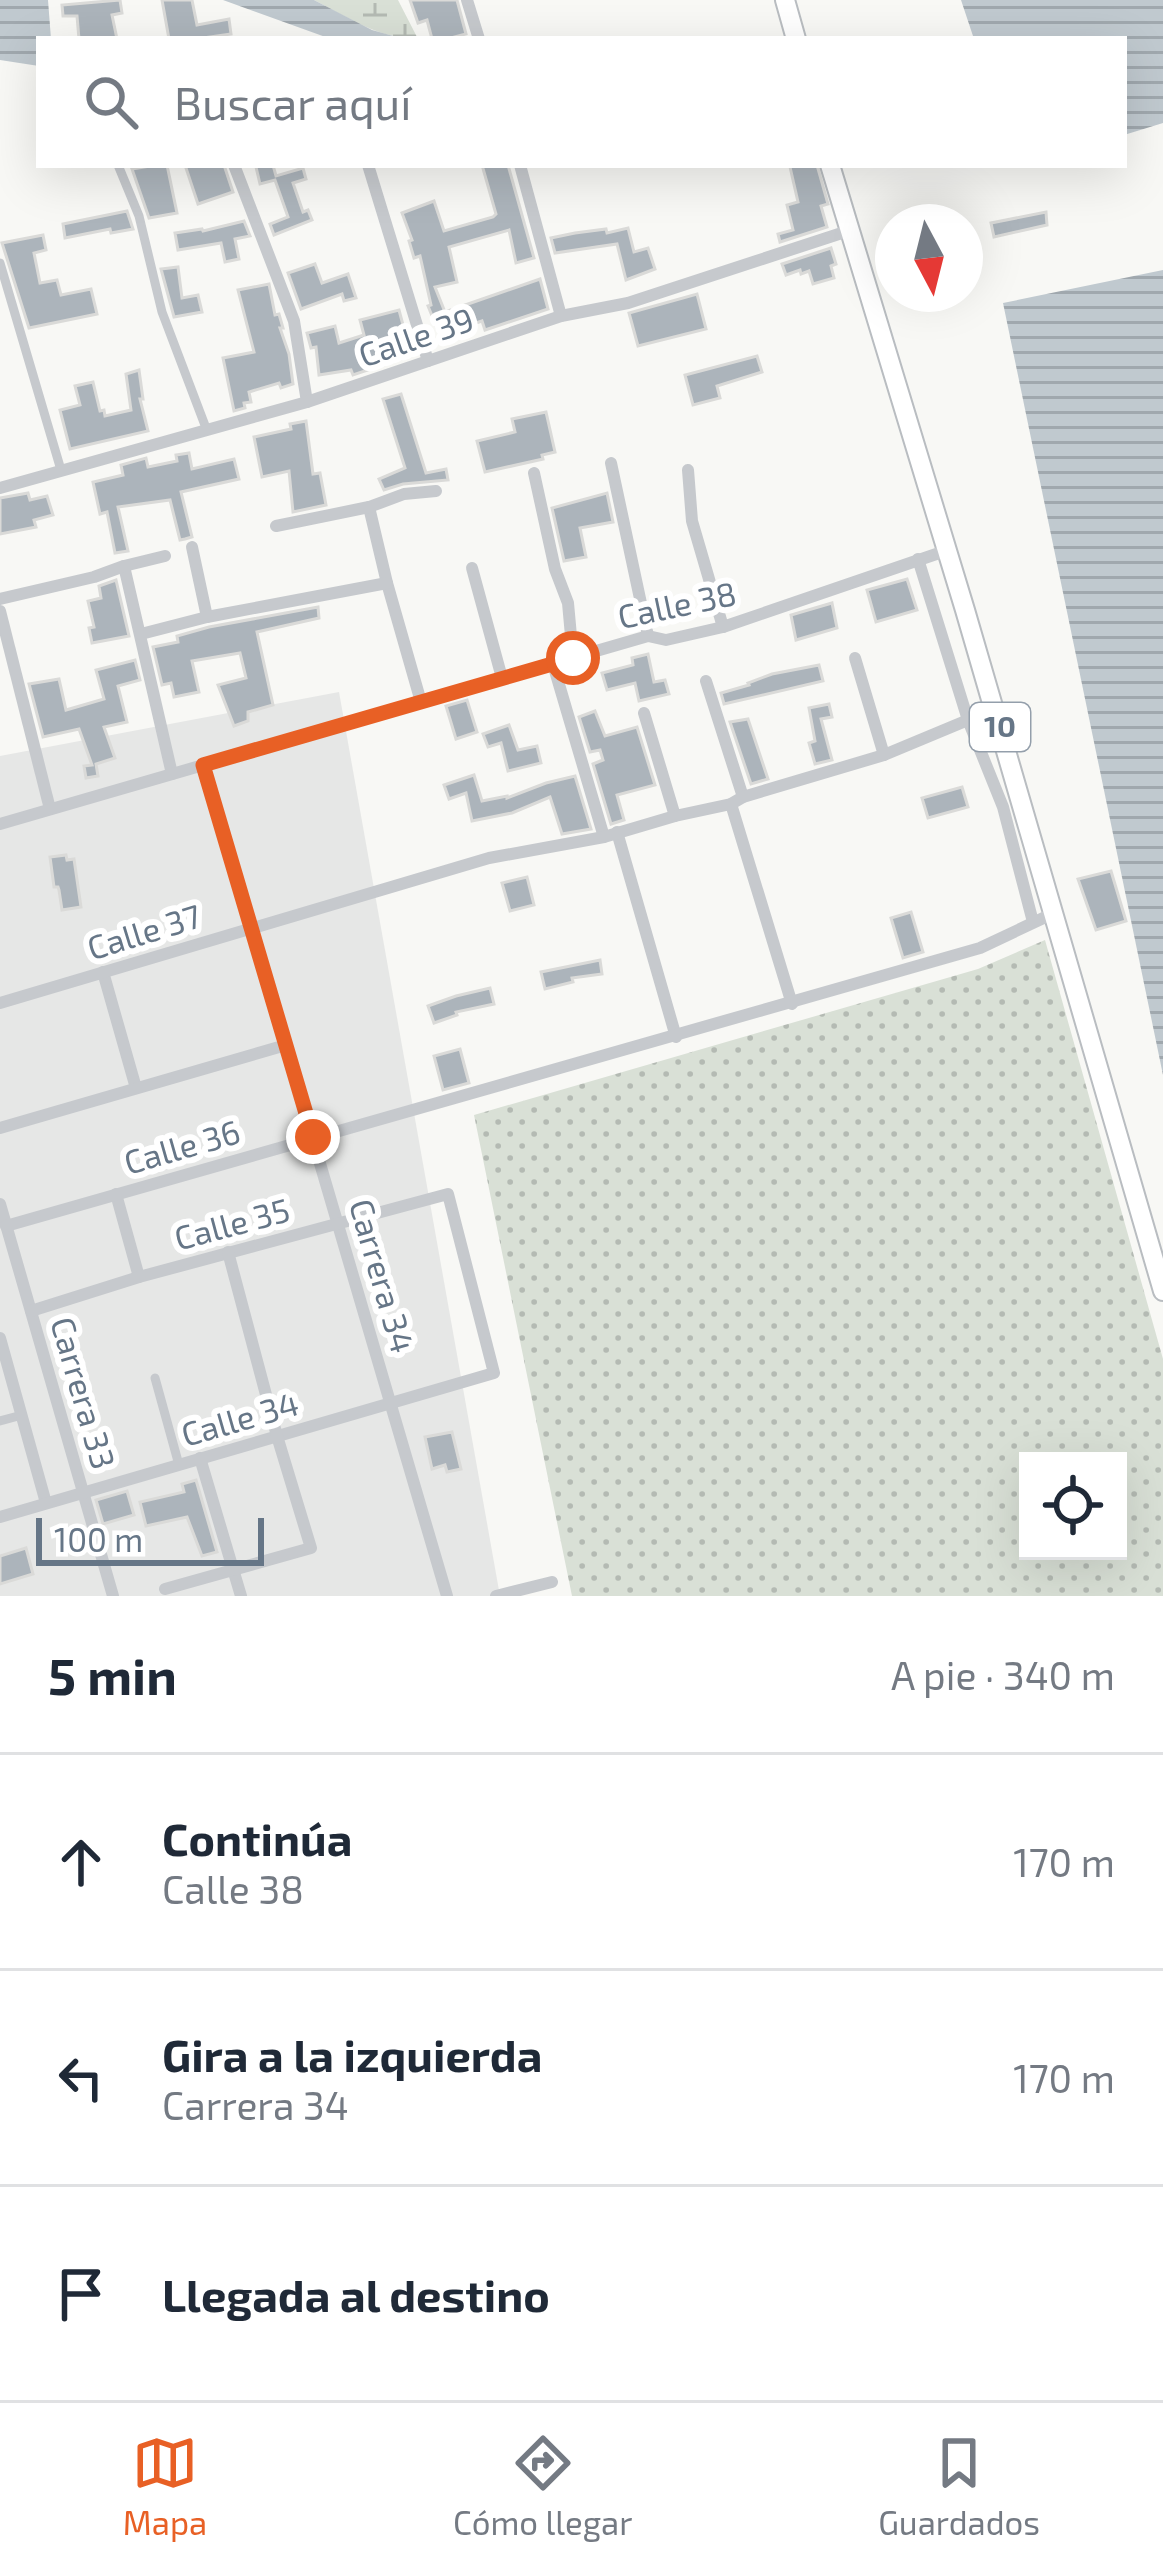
<!DOCTYPE html>
<html lang="es">
<meta charset="utf-8">
<style>
body{margin:0;font-family:"Exo 2",sans-serif;background:#f2f2f3;color:#1f2937}
.controls{position:absolute;right:36px;bottom:36px;display:grid;overflow:hidden;border-radius:0px;box-shadow:0 12px 48px #0002}
.controls button{width:108px;height:108px;display:grid;place-items:center;padding:0;border:0;border-bottom:3px solid #e0e1e3;background:#fff;color:#1f2937;font:60px sans-serif}
.compass{position:absolute;left:875px;top:204px;width:108px;height:108px;border-radius:50%;background:#fff;box-shadow:0 12px 48px #0002;rotate:173deg}
.scale{position:absolute;left:36px;bottom:30px;width:228px;box-sizing:border-box;padding-left:12px;border:6px solid #667687;border-top:0;font-size:33px;line-height:42px;white-space:nowrap;color:#667687;-webkit-text-stroke:9px #fff;paint-order:stroke}
.stop{position:absolute;width:36px;height:36px;margin:-27px;border:9px solid #e86025;border-radius:50%;background:#fff}
.stop.end{background:#e86025;border-color:#fff;box-shadow:0 3px 12px #0008}
.list{margin:0;padding:0;list-style:none}
h2{display:flex;justify-content:space-between;align-items:center;height:156px;margin:0;padding:0 48px;font-size:51px}
h2 small{font-size:39px;font-weight:400;color:#747a83}
.list li{display:grid;grid-template-columns:78px 1fr auto;gap:36px;align-items:center;box-sizing:border-box;height:216px;padding:0 48px;border-top:3px solid #e0e1e3}
.list b{display:block;font-size:45px;white-space:nowrap}
.list p{margin:0;font-size:39px;white-space:nowrap;color:#747a83}
.list em{font-size:39px;font-style:normal;color:#747a83}
.icon{flex:none;width:66px;height:66px;fill:none;stroke:currentColor;stroke-width:2;stroke-linecap:round;stroke-linejoin:round}
.map{position:relative;flex:none;width:1163px;height:1596px;overflow:hidden}
.search{position:absolute;background:#fff;box-shadow:0 12px 48px #0002;left:36px;right:36px;top:36px;height:132px;display:flex;align-items:center;gap:30px;box-sizing:border-box;padding:0 42px;border-radius:0px;color:#747a83;font-size:45px}
.sheet{height:804px;background:#fff}
nav{display:flex;justify-content:space-around;align-items:center;box-sizing:border-box;height:168px;border-top:3px solid #e0e1e3;background:#fff;font-size:33px;color:#747a83}
nav a{display:grid;justify-items:center;gap:6px}
nav .on{color:#e86025}
.map>svg:first-child{display:block}
.built{fill:#e6e7e6}
.grass{fill:url(#grass-dots);fill-rule:evenodd}
.wetland{fill:url(#wetland-marsh)}
.water{fill:url(#water-rules)}
.building{fill:#acb4bb;stroke:#dadad8;stroke-width:3}
.lines{fill:none;stroke-linecap:round;stroke-linejoin:round}
.primary-casing{stroke:#b9bdc1;stroke-width:22}
.pedestrian{stroke:#c6c9cd;stroke-width:9}
.minor{stroke:#c6c9cd;stroke-width:12}
.primary{stroke:#fff;stroke-width:18}
.route{stroke:#e86025;stroke-width:15}
.labels{text-anchor:middle;stroke-width:12;stroke-linejoin:round;paint-order:stroke}
.shield{fill:#fff;stroke:#949fab;stroke-width:3}
.shield-label{font-size:30px;font-weight:bold;fill:#667687}
.street-label{font-size:33px;fill:#667687;stroke:#fff}
</style>
<div class="map">
<svg width="1163" height="1596" viewBox="0 0 1163 1596">
<defs>
<pattern id="grass-dots" width="8" height="8" patternUnits="userSpaceOnUse" patternTransform="scale(3)"><rect width="8" height="8" fill="#d9e0d6"/><path d="M2 2h.1M6 6h.1" fill="none" stroke="#b4bab3" stroke-width="1.8" stroke-linecap="round"/></pattern>
<pattern id="wetland-marsh" width="20" height="14" patternUnits="userSpaceOnUse" patternTransform="scale(3)"><rect width="20" height="14" fill="#d9e0d6"/><path d="M1 5h8M5 5V1M11 12h8M15 12V8" fill="none" stroke="#b4bab3"/></pattern>
<pattern id="water-rules" width="6" height="5" patternUnits="userSpaceOnUse" patternTransform="scale(3)"><rect width="6" height="5" fill="#c0c9cf"/><path d="M0 2.5h6" fill="none" stroke="#a0a8ae"/></pattern>
</defs>
<rect width="100%" height="100%" fill="#f8f8f5"/>
<polygon class="built" points="339,692 500,1596 0,1596 0,756"/>
<path class="grass" d="M1045,940L1163,1359V1596H572L474,1115L978,969ZM1028,1461H1118V1551H1028Z"/>
<path class="wetland" d="M314,0H398L418,39C380,39 347,17 314,0Z"/>
<g class="water">
<polygon points="0,0 48,0 51,39 39,39 39,66 0,60"/>
<polygon points="223,0 314,0 372,30 404,39 331,39"/>
<polygon points="961,0 1163,0 1163,123 1124,135 1124,39 974,39"/>
<polygon points="1163,270 1163,1075 1003,303"/>
</g>
<g class="building">
<polygon points="120,0 122,13 112,15 117,39 79,39 77,16 63,16 62,5"/>
<polygon points="162,0 192,0 197,25 229,19 231,34 196,39 169,39"/>
<polygon points="410,0 457,0 466,34 447,39 432,39 427,20 418,23"/>
<polygon points="156,165 167,165 177,213 149,218 132,169"/>
<polygon points="185,165 224,165 233,192 198,204"/>
<polygon points="264,165 273,165 276,176 303,168 306,179 293,183 303,212 308,210 312,220 274,235 270,224 288,217 275,180 260,184 256,167"/>
<polygon points="482,165 508,165 534,258 516,263 509,230 449,247 457,282 435,287 445,312 540,279 548,309 485,330 482,321 467,326 465,317 437,328 428,306 431,305 420,256 414,258 409,241 412,240 402,213 434,201 444,231 493,217 496,214"/>
<polygon points="799,165 817,165 828,204 821,206 827,227 780,242 778,234 793,230 787,205 798,202 790,167"/>
<polygon points="127,211 133,229 111,233 110,229 65,238 63,224"/>
<polygon points="1046,212 1047,225 994,237 991,223"/>
<polygon points="244,221 250,236 235,239 239,259 225,262 221,243 178,250 175,233 202,229 203,231"/>
<polygon points="628,228 634,252 648,248 655,269 626,280 617,244 555,253 551,238 575,233 606,229 607,233"/>
<polygon points="43,235 46,250 34,253 40,283 57,280 61,295 91,289 97,314 29,328 2,243"/>
<polygon points="831,248 836,264 831,266 834,278 813,284 809,271 801,274 800,270 786,275 782,264"/>
<polygon points="315,264 322,283 348,274 356,298 344,301 342,294 301,309 288,273"/>
<polygon points="178,267 182,298 198,295 202,312 174,317 161,269"/>
<polygon points="269,284 275,315 279,314 283,328 280,328 289,354 293,384 281,388 279,383 249,392 251,402 244,403 245,408 234,411 223,358 254,352 238,290"/>
<polygon points="697,294 706,329 638,346 629,313"/>
<polygon points="399,310 411,355 368,368 368,370 353,375 351,370 319,375 316,347 311,348 307,333 335,326 339,343 364,335 360,320"/>
<polygon points="757,356 762,372 717,386 720,398 693,405 685,375"/>
<polygon points="139,370 143,399 140,399 148,431 70,449 60,410 80,405 75,386 93,382 100,411 104,410 105,416 131,410 126,374"/>
<polygon points="401,394 426,473 446,469 448,480 403,484 384,490 379,479 405,468 383,399"/>
<polygon points="546,412 555,452 542,455 543,459 485,472 477,441 515,432 512,419"/>
<polygon points="306,421 313,474 320,473 326,505 293,512 289,471 262,477 254,437 291,429 290,424"/>
<polygon points="189,453 192,469 234,459 239,479 181,492 192,537 185,539 180,540 170,500 118,507 128,551 115,553 107,512 100,514 93,482 123,475 121,465 146,458 148,467 177,461 176,455"/>
<polygon points="28,493 30,500 47,496 53,515 34,520 36,527 0,534 0,498"/>
<polygon points="607,493 613,522 580,528 586,557 564,561 552,508"/>
<polygon points="907,579 917,610 876,622 867,590"/>
<polygon points="116,580 129,636 92,643 89,628 94,627 88,601 101,598 99,586"/>
<polygon points="832,603 837,628 796,640 791,615"/>
<polygon points="318,607 319,618 257,632 273,705 248,712 248,721 234,726 218,685 246,678 240,653 192,661 199,692 174,697 171,683 162,685 153,647 178,642 177,636 209,627"/>
<polygon points="648,654 654,682 665,680 669,694 639,701 635,683 607,690 602,673 633,665 632,658"/>
<polygon points="135,660 140,680 118,686 127,722 104,727 115,758 96,764 98,776 86,778 84,766 92,765 79,729 43,737 29,684 59,679 66,710 104,699 96,670"/>
<polygon points="819,665 823,681 724,704 721,693 749,685 748,683 772,674"/>
<polygon points="467,700 477,732 456,739 446,706"/>
<polygon points="829,704 832,717 821,719 832,760 815,764 809,743 815,741 809,708"/>
<polygon points="595,711 605,736 637,727 655,785 617,795 624,820 611,824 593,764 603,760 600,750 590,752 579,717"/>
<polygon points="748,719 768,779 751,784 730,722"/>
<polygon points="509,725 518,750 537,746 541,763 508,771 501,743 488,747 483,734"/>
<polygon points="474,775 482,801 507,796 507,798 546,783 575,776 591,829 562,834 550,797 512,813 472,821 466,793 449,799 444,785"/>
<polygon points="962,787 968,807 928,818 922,798"/>
<polygon points="66,855 67,860 74,859 81,907 62,910 59,890 58,887 54,887 50,857"/>
<polygon points="1111,871 1126,921 1096,930 1078,879"/>
<polygon points="527,877 534,905 510,911 502,883"/>
<polygon points="911,912 923,952 903,958 891,918"/>
<polygon points="600,960 602,974 572,978 573,982 545,989 541,972"/>
<polygon points="490,988 494,1004 456,1012 457,1015 434,1023 428,1006 456,996"/>
<polygon points="460,1049 469,1083 443,1090 434,1056"/>
<polygon points="452,1432 461,1469 447,1472 445,1465 432,1469 425,1437"/>
<polygon points="196,1480 217,1552 202,1556 187,1517 146,1526 140,1502 184,1492 182,1484"/>
<polygon points="127,1491 134,1515 103,1524 96,1500"/>
<polygon points="26,1548 33,1574 0,1584 0,1556"/>
</g>
<g class="lines">
<g class="primary-casing">
<g id="primary">
<polyline points="785,0 796,39"/>
<polyline points="830,165 965,610 1163,1291"/>
</g>
</g>
<g class="pedestrian">
<polyline points="118,165 139,216 162,312 206,428"/>
<polyline points="0,263 61,470"/>
<polyline points="155,1378 179,1465"/>
<polyline points="0,1421 22,1415"/>
</g>
<g class="minor">
<polyline points="467,0 479,39"/>
<polyline points="234,165 294,321 307,402"/>
<polyline points="368,165 428,361"/>
<polyline points="520,165 561,316"/>
<polyline points="611,463 648,636"/>
<polyline points="688,470 692,521 723,627"/>
<polyline points="534,473 555,569 568,603 573,658"/>
<polyline points="0,488 307,402 561,316 628,303 848,231"/>
<polyline points="369,507 387,583 421,702"/>
<polyline points="276,526 369,507 404,494 436,491"/>
<polyline points="192,547 207,617"/>
<polyline points="918,559 968,720 1003,807 1033,922"/>
<polyline points="124,566 172,774"/>
<polyline points="472,568 502,678"/>
<polyline points="0,599 94,577 124,566 165,556"/>
<polyline points="0,611 50,809"/>
<polyline points="141,634 207,617 387,583"/>
<polyline points="855,658 884,755"/>
<polyline points="553,664 604,837"/>
<polyline points="706,681 743,797"/>
<polyline points="644,713 675,816"/>
<polyline points="203,765 447,1596"/>
<polyline points="731,804 792,1004"/>
<polyline points="0,824 648,636 666,640 723,627 948,550"/>
<polyline points="617,832 676,1037"/>
<polyline points="103,972 136,1088"/>
<polyline points="0,1003 489,858 604,837 675,816 731,804 743,797 884,755 968,720"/>
<polyline points="0,1128 286,1045"/>
<polyline points="116,1194 139,1277"/>
<polyline points="0,1204 113,1596"/>
<polyline points="6,1226 980,948 1054,913"/>
<polyline points="0,1338 46,1503"/>
<polyline points="200,1458 241,1596"/>
<polyline points="0,1517 494,1373 448,1194 139,1277 31,1311"/>
<polyline points="165,1589 311,1548 277,1436 228,1252"/>
<polyline points="496,1596 552,1582"/>
</g>
<use href="#primary" class="primary"/>
</g>
<g class="lines">
<polyline class="route" points="313,1137 203,765 573,658"/>
</g>
<g class="labels">
<rect class="shield" x="970" y="703" width="60" height="48" rx="9"/>
<g class="shield-label">
<text x="1000" y="737">10</text>
</g>
<g class="street-label">
<text transform="translate(416 337) rotate(-19)" y="12">Calle 39</text>
<text transform="translate(677 605) rotate(-12)" y="12">Calle 38</text>
<text transform="translate(144 932) rotate(-17)" y="12">Calle 37</text>
<text transform="translate(182 1147) rotate(-16)" y="12">Calle 36</text>
<text transform="translate(232 1224) rotate(-15)" y="12">Calle 35</text>
<text transform="translate(382 1276) rotate(74)" y="12">Carrera 34</text>
<text transform="translate(83 1393) rotate(74)" y="12">Carrera 33</text>
<text transform="translate(240 1419) rotate(-16)" y="12">Calle 34</text>
</g>
</g>
</svg>
<div class="controls">
<button><svg class="icon" aria-label="locate" viewBox="0 0 24 24"><circle cx="12" cy="12" r="6"/><path d="M12 2v4M12 18v4M2 12h4M18 12h4"/></svg></button>
</div>
<svg class="compass" viewBox="-18 -18 36 36"><path d="M0-13l5 13h-10z" fill="#e53935"/><path d="M0 13l5-13h-10z" fill="#747a83"/></svg>
<div class="scale">100 m</div>
<div class="stop" style="left:573px;top:658px"></div>
<div class="stop end" style="left:313px;top:1137px"></div>
<div class="search"><svg class="icon" aria-label="search" viewBox="0 0 24 24"><circle cx="10" cy="10" r="6"/><path d="M15 15l6 6"/></svg>Buscar aquí</div>
</div>
<section class="sheet">
<h2>5 min<small>A pie · 340 m</small></h2>
<ul class="list">
<li><svg class="icon" aria-label="ahead" viewBox="0 0 24 24"><path d="M12 20V5M6 11l6-6 6 6"/></svg><div><b>Continúa</b><p>Calle 38</p></div><em>170 m</em></li>
<li><svg class="icon" aria-label="left" viewBox="0 0 24 24"><path d="M17 20v-9H6M10 6l-5 5 5 5"/></svg><div><b>Gira a la izquierda</b><p>Carrera 34</p></div><em>170 m</em></li>
<li><svg class="icon" aria-label="arrive" viewBox="0 0 24 24"><path d="M6 21V4h12l-3 4 3 4H6"/></svg><div><b>Llegada al destino</b></div></li>
</ul>
</section>
<nav>
<a class="on"><svg class="icon" aria-label="map" viewBox="0 0 24 24"><path d="M3 6l6-2 6 2 6-2v14l-6 2-6-2-6 2zM9 4v14M15 6v14"/></svg>Mapa</a>
<a><svg class="icon" aria-label="directions" viewBox="0 0 24 24"><path d="M12 3l9 9-9 9-9-9zM9 14v-3h6M13 9l2 2-2 2"/></svg>Cómo llegar</a>
<a><svg class="icon" aria-label="saved" viewBox="0 0 24 24"><path d="M7 4h10v16l-5-4-5 4z"/></svg>Guardados</a>
</nav>
